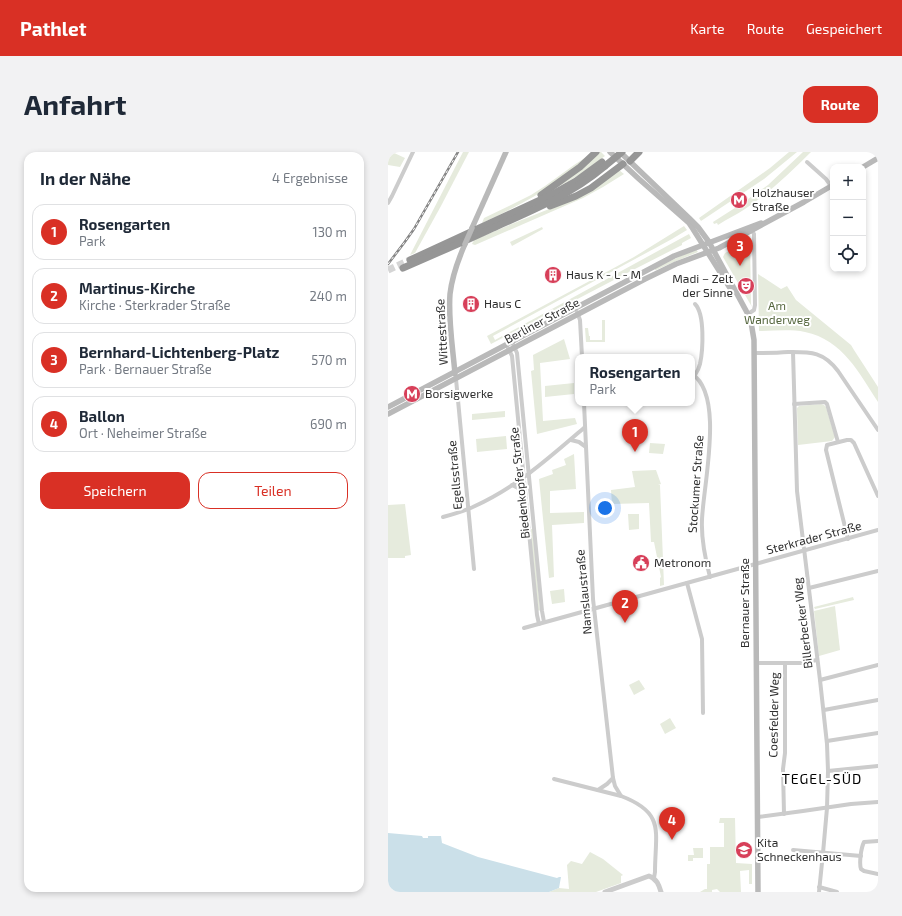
<!DOCTYPE html>
<html lang="de">
<meta charset="utf-8">
<style>
body{margin:0;font-family:"Exo 2",sans-serif;background:#f2f2f3;color:#1f2937}
.controls{position:absolute;right:12px;top:12px;display:grid;overflow:hidden;border-radius:8px;box-shadow:0 2px 6px #0003}
.controls button{width:36px;height:36px;display:grid;place-items:center;padding:0;border:0;border-bottom:1px solid #e0e1e3;background:#fff;color:#1f2937;font:20px sans-serif}
.you{position:absolute;left:217px;top:356px;width:14px;height:14px;margin:-10px;border:3px solid #fff;border-radius:50%;background:#1a73e8;box-shadow:0 0 0 6px #1a73e833}
.badge{display:grid;place-items:center;width:26px;height:26px;border-radius:50%;background:#d93025;color:#fff;font-size:13px;font-weight:700}
.pin{position:absolute;translate:-50% -33px;filter:drop-shadow(0 1px 2px #0008)}
.pin::after{content:'';position:absolute;top:21px;width:14px;height:12px;background:inherit;clip-path:polygon(0 0,100% 0,50% 100%)}
.popup{position:absolute;left:187px;top:202px;width:120px;height:52px;box-sizing:border-box;display:grid;place-content:center;border-radius:8px;background:#fff;filter:drop-shadow(0 1px 3px #0005);font-size:13px;white-space:nowrap;color:#747a83}
.popup b{font-size:15px;color:#1f2937}
.popup::after{content:'';position:absolute;left:50%;top:100%;margin-left:-8px;border:8px solid transparent;border-top-color:#fff}
.list{margin:0;padding:0;list-style:none}
h2{display:flex;justify-content:space-between;align-items:center;height:52px;margin:0;padding:0 16px;font-size:17px}
h2 small{font-size:13px;font-weight:400;color:#747a83}
.list li{display:grid;grid-template-columns:26px 1fr auto;gap:12px;align-items:center;box-sizing:border-box;height:56px;margin:0 8px 8px;padding:0 8px;border:1px solid #e0e1e3;border-radius:12px}
.list b{display:block;font-size:15px;white-space:nowrap}
.list p{margin:0;font-size:13px;white-space:nowrap;color:#747a83}
.list em{font-size:13px;font-style:normal;color:#747a83}
.actions{display:flex;gap:8px;padding:12px 16px}
.actions a{flex:1;padding:9px 0;border:1px solid #d93025;border-radius:12px;text-align:center;font-size:14px;color:#d93025}
.actions .main{background:#d93025;color:#fff}
.icon{flex:none;width:22px;height:22px;fill:none;stroke:currentColor;stroke-width:2;stroke-linecap:round;stroke-linejoin:round}
.map{position:relative;flex:none;width:490px;height:740px;overflow:hidden;border-radius:12px}
header{display:flex;align-items:center;gap:24px;box-sizing:border-box;height:56px;padding:0 20px;background:#d93025;color:#fff}
header strong{font-size:19px}
nav{display:flex;gap:22px;margin-inline-start:auto;font-size:14px}
.intro{display:flex;align-items:center;justify-content:space-between;box-sizing:border-box;height:96px;padding:0 24px}
h1{margin:0;font-size:28px}
.button{padding:10px 18px;border-radius:12px;background:#d93025;color:#fff;font-size:14px;font-weight:700}
main{display:flex;gap:24px;padding:0 24px}
aside{flex:1;background:#fff;border-radius:12px;box-shadow:0 2px 6px #0003}
.map>svg:first-child{display:block}
.green{fill:#e6ebdd}
.water{fill:#cbe0e9}
.lines{fill:none;stroke-linecap:round;stroke-linejoin:round}
.motorway-tunnel{stroke:#d5d5d5;stroke-width:7;stroke-dasharray:7 3.5;stroke-linecap:butt}
.minor{stroke:#ccc;stroke-width:4}
.tertiary{stroke:#ccc;stroke-width:5}
.secondary{stroke:#b9b9b9;stroke-width:5.5}
.motorway{stroke:#969696;stroke-width:7}
.rail-casing{stroke:#848484;stroke-width:2.5}
.rail{stroke:#fff;stroke-width:1;stroke-dasharray:3;stroke-linecap:butt}
.secondary-bridge{stroke:#b9b9b9;stroke-width:5.5}
.motorway-bridge{stroke:#969696;stroke-width:7}
.labels{text-anchor:middle;stroke-width:4;stroke-linejoin:round;paint-order:stroke}
.poi-label{font-size:12px;fill:#2f2f2f;stroke:#fff;text-anchor:start}
.park-label{font-size:12px;fill:#56673f;stroke:#fff}
.street-label{font-size:12px;fill:#2f2f2f;stroke:#fff}
.quarter-label{font-size:14px;letter-spacing:1px;fill:#000;stroke:#fff}
</style>
<header>
<strong>Pathlet</strong>
<nav><a>Karte</a><a>Route</a><a>Gespeichert</a></nav>
</header>
<div class="intro"><h1>Anfahrt</h1><a class="button">Route</a></div>
<main>
<aside>
<h2>In der Nähe<small>4 Ergebnisse</small></h2>
<ul class="list">
<li><span class="badge">1</span><div><b>Rosengarten</b><p>Park</p></div><em>130 m</em></li>
<li><span class="badge">2</span><div><b>Martinus-Kirche</b><p>Kirche · Sterkrader Straße</p></div><em>240 m</em></li>
<li><span class="badge">3</span><div><b>Bernhard-Lichtenberg-Platz</b><p>Park · Bernauer Straße</p></div><em>570 m</em></li>
<li><span class="badge">4</span><div><b>Ballon</b><p>Ort · Neheimer Straße</p></div><em>690 m</em></li>
</ul>
<div class="actions"><a class="main">Speichern</a><a>Teilen</a></div>
</aside>
<div class="map">
<svg width="490" height="740" viewBox="0 0 490 740">
<rect width="100%" height="100%" fill="#fff"/>
<g class="green">
<polygon points="4,0 17,6 12,15 0,13 0,3 3,3"/>
<polygon points="75,0 81,0 53,54 27,101 22,103"/>
<path d="M206,0C194,10 182,20 170,29C146,46 120,59 94,71L96,66L125,52L143,43L157,34L186,13Z"/>
<polygon points="211,0 213,0 217,4 191,23 158,42"/>
<polygon points="401,0 409,0 376,27 313,69 311,66 382,16"/>
<path d="M415,0H423C402,21 381,41 357,57C348,63 339,67 330,73L329,71L326,72L325,70L350,54L380,33Z"/>
<polygon points="231,18 236,22 215,35 195,46 87,93 84,92 86,88 119,74 176,51"/>
<polygon points="296,74 299,78 284,87 105,184 107,188 301,82 303,86 294,91 294,93 245,118 103,192 99,184 224,117 246,105"/>
<polygon points="154,75 155,77 124,94 122,90"/>
<polygon points="362,87 363,152 364,155 335,105 337,101 349,95"/>
<polygon points="308,97 310,100 286,110 268,118 267,118 267,116"/>
<path d="M370,122L393,137L399,134L408,148L463,193L466,198L490,235V250C471,221 455,188 417,180C402,177 386,179 371,179Z"/>
<polygon points="214,168 217,168 217,190 198,190 197,176 200,176 201,184 202,184 202,188 214,188"/>
<polygon points="176,187 182,207 152,211 155,269 187,266 189,272 149,282 143,219 146,218 145,203"/>
<polygon points="186,231 186,242 157,245 157,234"/>
<polygon points="433,252 436,253 438,255 447,285 444,289 410,293 409,256 411,254"/>
<polygon points="117,259 117,265 84,268 84,262"/>
<polygon points="118,284 119,297 89,300 88,287"/>
<polygon points="262,291 277,292 275,302 261,301"/>
<polygon points="186,302 188,337 162,339 162,361 196,360 196,371 164,373 166,425 161,426 151,327 165,322 164,318 178,313 176,307"/>
<polygon points="268,318 273,332 270,333 272,333 276,433 272,434 272,426 273,425 266,390 263,390 261,351 224,352 223,338 247,335 244,319"/>
<polygon points="17,352 23,403 17,404 17,406 0,406 0,353"/>
<polygon points="240,362 251,362 251,377 241,378"/>
<polygon points="142,377 145,377 152,458 151,459 150,458"/>
<polygon points="176,437 177,450 164,452 162,439"/>
<polygon points="465,445 466,448 427,457 426,455"/>
<polygon points="447,454 452,498 431,504 426,459"/>
<polygon points="251,528 257,537 246,543 241,533"/>
<polygon points="282,566 288,576 277,582 272,572"/>
<polygon points="332,666 347,666 348,711 364,712 364,732 361,732 361,718 352,719 353,740 332,740 329,737 324,738 324,740 312,740 317,737 319,737 319,712 322,712 322,695 336,695 336,671 331,671"/>
<polygon points="305,696 315,696 315,706 305,706 305,709 300,709 300,703 306,703"/>
<polygon points="202,700 215,707 235,723 233,724 233,731 208,740 161,740 171,736 181,737 179,713 183,709 194,712"/>
</g>
<polygon class="water" points="0,681 34,684 35,686 40,686 40,684 53,684 54,691 90,705 169,726 171,725 173,725 171,736 161,740 0,740"/>
<g class="lines">
<polyline class="motorway-tunnel" points="0,118 22,108"/>
<g class="minor">
<polyline points="419,10 438,27 443,34"/>
<polyline points="0,51 4,44 25,0"/>
<polyline points="189,160 192,168 194,205"/>
<polyline points="360,162 366,158 367,153 366,82 363,77"/>
<polyline points="124,190 129,201 154,459 156,470"/>
<polyline points="120,196 124,204 149,463 151,472"/>
<polyline points="405,200 409,339 432,528 439,592 440,619 439,656 435,701 431,740"/>
<path d="M366,201C377,201 389,201 400,200C422,200 435,199 450,219L490,278"/>
<path d="M304,222C337,243 315,334 314,368C313,388 317,406 322,425"/>
<path d="M307,223C309,220 311,216 312,212C315,198 317,162 307,152"/>
<polyline points="68,227 86,417"/>
<polyline points="196,251 205,447 225,626 227,634 233,644"/>
<polyline points="406,252 437,250 439,252 450,290"/>
<polyline points="183,288 191,290 198,295"/>
<polyline points="124,333 134,338 137,342"/>
<path d="M55,365C66,362 77,359 87,354C129,335 162,305 197,275"/>
<polyline points="460,387 438,298 439,293 459,288 463,288 466,291 490,344"/>
<polyline points="299,431 314,487 315,561"/>
<polyline points="421,436 490,419"/>
<polyline points="136,476 490,378"/>
<polyline points="368,511 413,511 429,508"/>
<polyline points="432,528 490,513"/>
<polyline points="436,558 490,548"/>
<polyline points="439,589 490,581"/>
<polyline points="440,619 490,614"/>
<path d="M166,627L233,644C278,661 267,680 267,720L266,726"/>
<polyline points="210,638 219,632 225,626"/>
<polyline points="396,662 395,617 397,601 397,512"/>
<polyline points="370,665 415,659 463,652 490,650"/>
<path d="M490,689L476,690C473,696 471,711 473,717L476,719L490,722"/>
<polyline points="405,698 473,704"/>
<polyline points="431,735 449,740"/>
</g>
<path class="tertiary" d="M217,740L261,724C269,727 271,733 273,740"/>
<g class="secondary">
<polyline points="222,0 251,27 301,71 305,77 342,136"/>
<polyline points="232,0 301,66 310,75 321,90 362,166 364,176 366,188 370,740"/>
<polyline points="475,15 490,6"/>
<polyline points="84,76 118,0"/>
<path d="M67,222C65,197 60,168 62,142C64,125 70,108 77,92"/>
<polyline points="0,255 286,104 373,71"/>
<polyline points="0,262 257,127 288,112 331,96 416,50 445,33"/>
</g>
<g class="motorway">
<polyline points="242,9 251,0"/>
<polyline points="153,43 192,15 208,0"/>
<polyline points="162,54 188,44 203,36 235,12"/>
<polyline points="22,108 163,43 188,29 214,10"/>
<path d="M15,116C45,103 75,90 105,76C144,59 184,42 217,14"/>
</g>
<g class="rail-casing">
<polyline id="rail" points="0,112 16,91 26,77 70,0"/>
</g>
<use href="#rail" class="rail"/>
<polyline class="secondary-bridge" points="77,92 84,76"/>
<polyline class="motorway-bridge" points="217,14 234,0"/>
</g>
<defs>
<g id="metro-disc" transform="scale(0.9)"><circle r="9.5" fill="#d73f59" stroke="#fff"/><path d="M-5.5 5V-5H-3L0 0L3-5H5.5V5H3V-.5L0 4L-3-.5V5Z" fill="#fff"/></g>
<g id="building-disc" transform="scale(0.9)"><circle r="9.5" fill="#d73f59" stroke="#fff"/><path d="M-4-6H4V6H1V3H-1V6H-4ZM-2.5-4.3h1.7v1.8h-1.7ZM.8-4.3h1.7v1.8H.8ZM-2.5-1h1.7V.8h-1.7ZM.8-1h1.7V.8H.8Z" fill="#fff"/></g>
<g id="theatre-disc" transform="scale(0.9)"><circle r="9.5" fill="#d73f59" stroke="#fff"/><path d="M-5-5.5Q0-4 5-5.5V0Q5 5 0 6Q-5 5-5 0ZM-3.3-2.5H-1v1.5H-3.3ZM1-2.5H3.3v1.5H1ZM-2.8 1Q0 5.5 2.8 1Z" fill="#fff"/></g>
<g id="civic-disc" transform="scale(0.9)"><circle r="9.5" fill="#d73f59" stroke="#fff"/><path d="M-.6-6.5H3V-4.5H.6V-3L4-1V1h2V6H-6V1h2V-1L-.6-3ZM-1.2 2.5V6h2.4V2.5Z" fill="#fff"/></g>
<g id="school-disc" transform="scale(0.9)"><circle r="9.5" fill="#d73f59" stroke="#fff"/><path d="M0-5L7-2L0 1L-7-2ZM-4 1L0 2.5L4 1V4Q0 6-4 4Z" fill="#fff"/></g>
</defs>
<g fill-rule="evenodd">
<use href="#metro-disc" x="351" y="48"/>
<use href="#building-disc" x="165" y="123"/>
<use href="#theatre-disc" x="358" y="134"/>
<use href="#building-disc" x="83" y="152"/>
<use href="#metro-disc" x="24" y="242"/>
<use href="#civic-disc" x="253" y="411"/>
<use href="#school-disc" x="356" y="698"/>
</g>
<g class="labels">
<g class="poi-label">
<text x="364" y="45">Holzhauser<tspan x="364" dy="14">Straße</tspan></text>
<text x="178" y="127">Haus K - L - M</text>
<text x="345" y="131" text-anchor="end">Madi – Zelt<tspan x="345" dy="14">der Sinne</tspan></text>
<text x="96" y="156">Haus C</text>
<text x="37" y="246">Borsigwerke</text>
<text x="266" y="415">Metronom</text>
<text x="369" y="695">Kita<tspan x="369" dy="14">Schneckenhaus</tspan></text>
</g>
<g class="park-label">
<text x="389" y="158">Am<tspan x="389" dy="14">Wanderweg</tspan></text>
</g>
<g class="street-label">
<text transform="translate(154 169) rotate(-28)" y="4">Berliner Straße</text>
<text transform="translate(54 180) rotate(-93)" y="4">Wittestraße</text>
<text transform="translate(67 323) rotate(-95)" y="4">Egellsstraße</text>
<text transform="translate(132 331) rotate(-96)" y="4">Biedenkopfer Straße</text>
<text transform="translate(308 332) rotate(-86)" y="4">Stockumer Straße</text>
<text transform="translate(426 386) rotate(-15)" y="4">Sterkrader Straße</text>
<text transform="translate(196 440) rotate(-95)" y="4">Namslaustraße</text>
<text transform="translate(357 451) rotate(-90)" y="4">Bernauer Straße</text>
<text transform="translate(415 471) rotate(-97)" y="4">Billerbecker Weg</text>
<text transform="translate(386 563) rotate(-89)" y="4">Coesfelder Weg</text>
</g>
<g class="quarter-label">
<text x="434" y="632">TEGEL-SÜD</text>
</g>
</g>
</svg>
<div class="controls">
<button>+</button>
<button>−</button>
<button><svg class="icon" aria-label="locate" viewBox="0 0 24 24"><circle cx="12" cy="12" r="6"/><path d="M12 2v4M12 18v4M2 12h4M18 12h4"/></svg></button>
</div>
<div class="you"></div>
<div class="pin badge" style="left:247px;top:300px">1</div>
<div class="popup"><b>Rosengarten</b>Park</div>
<div class="pin badge" style="left:237px;top:471px">2</div>
<div class="pin badge" style="left:352px;top:114px">3</div>
<div class="pin badge" style="left:284px;top:688px">4</div>
</div>
</main>
